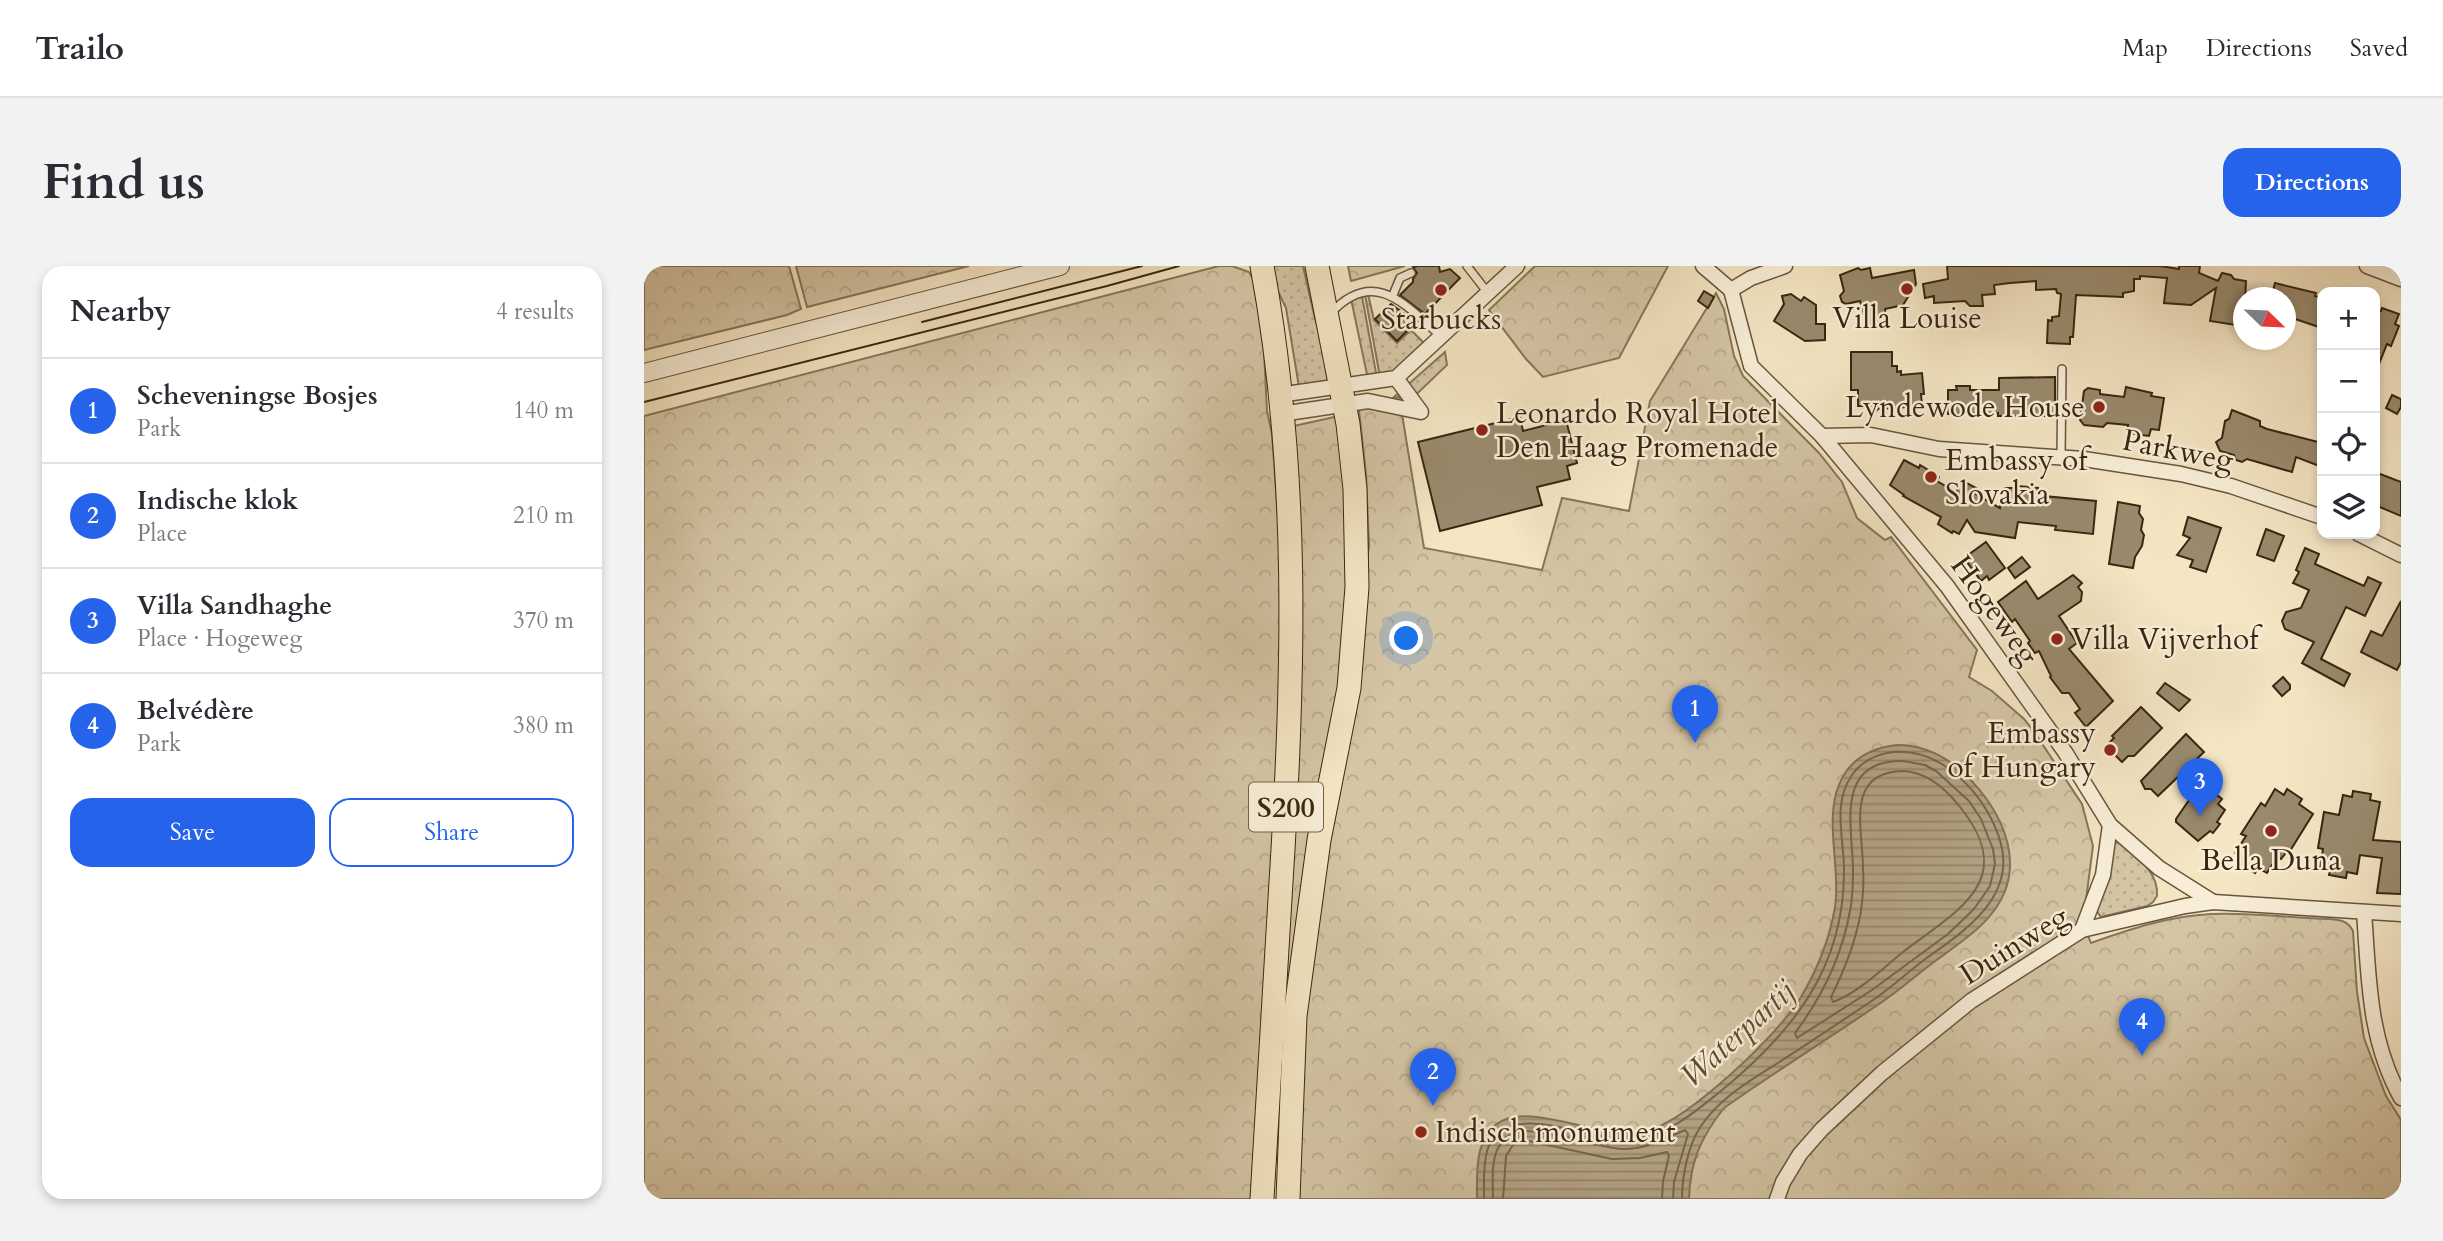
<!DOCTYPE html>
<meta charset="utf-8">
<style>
body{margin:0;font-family:Cardo,serif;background:#f2f2f3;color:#2b2b33}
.controls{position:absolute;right:21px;top:21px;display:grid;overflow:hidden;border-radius:14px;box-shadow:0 4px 10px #0003}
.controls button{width:63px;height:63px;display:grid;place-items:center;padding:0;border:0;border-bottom:2px solid #e1e1e2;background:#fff;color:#2b2b33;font:35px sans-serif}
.compass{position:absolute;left:1589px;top:21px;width:63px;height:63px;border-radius:50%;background:#fff;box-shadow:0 4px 10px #0003;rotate:113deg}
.you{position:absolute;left:763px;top:373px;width:24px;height:24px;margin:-18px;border:5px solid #fff;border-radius:50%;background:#1a73e8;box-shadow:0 0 0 10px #1a73e833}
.badge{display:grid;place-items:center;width:46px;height:46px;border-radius:50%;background:#2563eb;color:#fff;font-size:23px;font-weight:700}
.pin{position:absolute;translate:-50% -58px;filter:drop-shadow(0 2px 4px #0008)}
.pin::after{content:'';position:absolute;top:37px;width:24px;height:21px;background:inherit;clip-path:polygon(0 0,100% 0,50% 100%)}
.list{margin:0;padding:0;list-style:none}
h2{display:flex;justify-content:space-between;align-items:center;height:91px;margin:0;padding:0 28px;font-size:30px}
h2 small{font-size:23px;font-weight:400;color:#7c7c81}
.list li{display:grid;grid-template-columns:46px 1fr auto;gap:21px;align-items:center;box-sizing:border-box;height:105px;padding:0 28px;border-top:2px solid #e1e1e2}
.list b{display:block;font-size:26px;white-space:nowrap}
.list p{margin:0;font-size:23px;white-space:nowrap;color:#7c7c81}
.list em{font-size:23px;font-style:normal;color:#7c7c81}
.actions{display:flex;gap:14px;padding:21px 28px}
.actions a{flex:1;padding:16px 0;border:2px solid #2563eb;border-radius:21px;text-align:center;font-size:24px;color:#2563eb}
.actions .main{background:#2563eb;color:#fff}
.icon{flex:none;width:38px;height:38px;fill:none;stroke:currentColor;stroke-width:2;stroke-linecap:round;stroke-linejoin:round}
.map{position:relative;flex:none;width:1757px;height:933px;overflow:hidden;border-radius:21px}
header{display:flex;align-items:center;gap:42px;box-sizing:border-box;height:98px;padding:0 35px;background:#fff;border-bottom:2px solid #e1e1e2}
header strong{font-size:33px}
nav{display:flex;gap:38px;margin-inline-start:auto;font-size:24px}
.intro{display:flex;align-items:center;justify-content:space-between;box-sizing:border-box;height:168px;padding:0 42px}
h1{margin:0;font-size:49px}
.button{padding:18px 32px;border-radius:21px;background:#2563eb;color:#fff;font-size:24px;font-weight:700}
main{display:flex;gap:42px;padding:0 42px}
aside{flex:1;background:#fff;border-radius:21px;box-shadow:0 4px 10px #0003}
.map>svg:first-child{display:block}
.grass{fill:url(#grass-dots);stroke:#86765a;stroke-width:2}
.forest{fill:url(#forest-crowns);stroke:#86765a;stroke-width:2}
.water{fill:url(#water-rules);stroke:#827257;stroke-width:2}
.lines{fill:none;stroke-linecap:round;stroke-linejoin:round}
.shore{stroke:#76664b;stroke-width:2}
.building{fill:#998a6d;stroke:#372710;stroke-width:2}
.service-casing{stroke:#66563d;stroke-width:10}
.minor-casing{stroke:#66563d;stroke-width:17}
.tertiary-casing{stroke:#66563d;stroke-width:20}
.primary-casing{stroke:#372710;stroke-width:25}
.service{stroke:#f8eed8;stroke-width:7}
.minor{stroke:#f8eed8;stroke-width:14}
.tertiary{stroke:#f8eed8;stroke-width:18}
.primary{stroke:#f4e5c3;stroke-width:23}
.tram{stroke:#372710;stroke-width:2}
.poi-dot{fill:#8f2418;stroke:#f8eed8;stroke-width:2.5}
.labels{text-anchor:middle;stroke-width:5;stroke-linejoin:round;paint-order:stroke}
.shield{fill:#f8eed8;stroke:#71634c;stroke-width:2}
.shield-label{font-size:28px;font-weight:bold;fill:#372710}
.poi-label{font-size:30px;fill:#372710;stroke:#f8eed8;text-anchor:start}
.street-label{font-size:30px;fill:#372710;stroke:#f8eed8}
.water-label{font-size:32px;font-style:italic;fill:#5c4c33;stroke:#f8eed8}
</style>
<header>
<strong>Trailo</strong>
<nav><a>Map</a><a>Directions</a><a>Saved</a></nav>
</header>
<div class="intro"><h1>Find us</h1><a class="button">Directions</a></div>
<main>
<aside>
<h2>Nearby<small>4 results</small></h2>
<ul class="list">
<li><span class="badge">1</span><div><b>Scheveningse Bosjes</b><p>Park</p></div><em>140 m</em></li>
<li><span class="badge">2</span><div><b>Indische klok</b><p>Place</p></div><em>210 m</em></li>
<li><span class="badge">3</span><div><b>Villa Sandhaghe</b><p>Place · Hogeweg</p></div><em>370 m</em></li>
<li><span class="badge">4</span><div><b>Belvédère</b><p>Park</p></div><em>380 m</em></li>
</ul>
<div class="actions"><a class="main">Save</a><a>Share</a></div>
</aside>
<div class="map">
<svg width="1757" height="933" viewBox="0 0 1757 933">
<defs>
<pattern id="grass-dots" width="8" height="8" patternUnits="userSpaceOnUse" patternTransform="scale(1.75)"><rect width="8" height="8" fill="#d4c5a5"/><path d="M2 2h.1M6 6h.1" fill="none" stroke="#b7a98d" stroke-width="1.8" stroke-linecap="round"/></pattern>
<pattern id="forest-crowns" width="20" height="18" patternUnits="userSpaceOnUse" patternTransform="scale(1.75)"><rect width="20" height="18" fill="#d4c5a5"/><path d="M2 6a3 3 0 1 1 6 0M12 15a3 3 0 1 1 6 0" fill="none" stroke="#b7a98d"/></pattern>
<pattern id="water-rules" width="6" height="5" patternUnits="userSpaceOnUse" patternTransform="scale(1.75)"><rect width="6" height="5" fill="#b4a486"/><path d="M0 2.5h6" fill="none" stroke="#93866c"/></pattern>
</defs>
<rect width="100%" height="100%" fill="#f4e5c3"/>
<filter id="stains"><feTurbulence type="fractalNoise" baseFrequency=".00286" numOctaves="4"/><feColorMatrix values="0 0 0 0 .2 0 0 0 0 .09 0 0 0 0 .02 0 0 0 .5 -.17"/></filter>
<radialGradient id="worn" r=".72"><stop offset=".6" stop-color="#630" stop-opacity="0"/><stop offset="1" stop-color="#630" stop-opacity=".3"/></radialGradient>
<g class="grass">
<polygon points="628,0 659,0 671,53 686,95 689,114 655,121 642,42 632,21"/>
<polygon points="724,28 730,54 753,77 767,64 782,79 750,108 736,111 721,29"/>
<polygon points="718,30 733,112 724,113 707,33"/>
<polygon points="801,86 803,99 757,143 781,304 742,138"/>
<path d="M1474,575C1491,590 1515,605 1513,630L1509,636L1503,640L1457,651L1452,644L1470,578Z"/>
</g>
<g class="forest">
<polygon points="0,0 145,0 157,43 143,49 0,84"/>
<polygon points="152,0 325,0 163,41"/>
<polygon points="575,0 588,0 605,6 617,26 623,145 628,168 635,266 640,405 610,933 0,933 0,150"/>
<polygon points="704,0 761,0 707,15"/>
<polygon points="891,0 1024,0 975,92 899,111 882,93 845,44"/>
<path d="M1072,27L1080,43L1090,90L1099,110L1175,187L1198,216L1213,252L1241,274L1247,271L1333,384L1325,411L1348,425L1380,453L1391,467L1438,538L1449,580L1439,657L1447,677C1486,663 1525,650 1567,648C1606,646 1647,652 1686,653C1697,654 1704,655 1709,665L1713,726L1720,772L1742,830L1757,854V933H652L661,753L725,280L722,208L715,144C730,138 742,139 755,130L780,282L898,304L918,232L985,245L1006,135Z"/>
<polygon points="695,150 703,218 702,384 641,813 634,812 645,161"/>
</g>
<path class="water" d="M1253,479C1292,479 1322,504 1344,535C1362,561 1373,594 1361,625C1348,659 1313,678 1286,699C1269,712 1253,726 1235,738C1184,773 1131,806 1080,842C1057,871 1046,896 1045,933H833C833,917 832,900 836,885C848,840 888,849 921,856C937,860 953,863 969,867C982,867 994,867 1006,864C1047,851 1135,768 1157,731C1173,704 1186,671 1191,641C1197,602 1180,555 1195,519C1205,493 1226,482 1253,479Z"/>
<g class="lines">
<g class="shore">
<path d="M1259,495L1281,499L1292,505L1325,535L1337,553L1349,583L1351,598L1346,620L1330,643L1304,668L1228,724L1153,772L1151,767C1178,731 1198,689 1206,645C1209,631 1209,616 1209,602C1208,558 1191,494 1259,495Z"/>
<path d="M1259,505C1282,506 1302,523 1316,541C1376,615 1312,645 1259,686C1238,703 1214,727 1189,736L1187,731C1200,705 1212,675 1217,645C1219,631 1220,616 1219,602C1219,564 1200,506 1259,505Z"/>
<path d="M840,933C840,917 839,900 843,885C861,827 952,880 994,873C1026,868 1053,844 1077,825C1149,766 1201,701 1200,603C1200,572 1188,538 1208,509C1218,495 1232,488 1249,486C1299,481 1345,532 1357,578C1371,631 1321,665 1284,691C1265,705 1248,721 1229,734C1199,754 1168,775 1137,795C1109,813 1076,831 1057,860C1044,879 1038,910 1038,933"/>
<path d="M849,933C849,917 847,899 853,884C857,876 863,869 872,866C894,860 951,882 979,883C1003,883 1020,873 1041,864L1044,868L1030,916L1029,933"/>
<polyline points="859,933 862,890 869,879 874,876 885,875 968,893 996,892 1023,886 1025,890 1019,915 1018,933"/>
</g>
</g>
<g class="building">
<polygon points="774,0 795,0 796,6 806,3 816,12 781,48 756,29 769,16 769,13 773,7 769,1"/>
<polygon points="1303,0 1516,0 1535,3 1535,0 1556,0 1555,7 1574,15 1578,7 1587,9 1590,13 1602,15 1600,54 1598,60 1566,55 1572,22 1547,39 1520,37 1523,12 1496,10 1496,13 1490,13 1490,25 1479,27 1479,31 1432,29 1429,71 1426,71 1426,78 1403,77 1404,54 1408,55 1408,51 1415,50 1417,28 1413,27 1412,23 1392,24 1392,15 1366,17 1350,19 1351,28 1338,29 1339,40 1326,40 1321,35 1290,37 1290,30 1281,32 1279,18 1304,13"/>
<polygon points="1214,2 1217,4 1226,2 1228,12 1270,4 1272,18 1259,39 1241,43 1242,58 1223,60 1216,35 1202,38 1198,36 1196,30 1200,25 1196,9"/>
<polygon points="1631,17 1672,27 1671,30 1678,32 1678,62 1642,50 1642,32 1627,32"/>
<polygon points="1060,25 1070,31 1064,42 1054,35"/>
<polygon points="1147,28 1157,35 1160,31 1172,39 1172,58 1181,58 1181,74 1161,75 1130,55 1140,38 1138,30"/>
<polygon points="747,38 772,56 753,75 731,53"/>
<polygon points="1738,42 1755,48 1751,58 1755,60 1747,80 1743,78 1731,108 1731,43 1737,45"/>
<polygon points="1207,86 1248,86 1248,100 1253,100 1253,106 1257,105 1257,109 1278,107 1280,128 1277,128 1278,140 1234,143 1230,147 1225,140 1214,140 1214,124 1207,124"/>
<polygon points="1411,111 1411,150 1354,150 1354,147 1304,148 1304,124 1313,124 1312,120 1326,120 1326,124 1355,124 1355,112"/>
<polygon points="1482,121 1508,127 1507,130 1520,132 1515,164 1507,163 1505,170 1483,167 1484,159 1463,157 1459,161 1440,159 1436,154 1440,125 1444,122 1456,124 1456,128 1480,131"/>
<polygon points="1748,129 1757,133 1757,141 1753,148 1742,142"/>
<polygon points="1588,144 1616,155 1616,160 1623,163 1678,177 1678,201 1652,191 1648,206 1603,193 1598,196 1592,194 1590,189 1576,185 1572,176 1578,172 1581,155 1585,153"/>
<polygon points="876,151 879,165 922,154 933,197 923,200 926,213 893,221 898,239 796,265 774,176"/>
<polygon points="1260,194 1275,202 1276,199 1291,208 1295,211 1293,215 1312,226 1319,215 1332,222 1330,227 1356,242 1358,224 1361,225 1361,222 1374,222 1374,220 1394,222 1394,224 1401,224 1400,230 1452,235 1449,268 1411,264 1412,260 1374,256 1371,272 1331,266 1323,254 1315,268 1309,265 1308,267 1294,258 1297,251 1259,230 1260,229 1246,219"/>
<polygon points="1731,206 1757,216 1757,250 1731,239"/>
<polygon points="1474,236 1496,240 1495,247 1499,253 1497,264 1500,269 1498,280 1491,291 1489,302 1465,298"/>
<polygon points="1544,251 1577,262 1562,306 1546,301 1549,294 1533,289 1546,272 1539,269"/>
<polygon points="1622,263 1640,270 1630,295 1613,289"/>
<polygon points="1342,276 1361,302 1345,314 1343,310 1337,315 1320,292"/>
<polygon points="1661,282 1675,288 1671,298 1720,320 1724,311 1737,317 1721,350 1702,341 1677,393 1706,408 1700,420 1658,397 1670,376 1641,363 1638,355 1642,346 1657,342 1665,324 1649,317 1655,306 1652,304"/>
<polygon points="1378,291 1386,301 1371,312 1364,302"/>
<polygon points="1429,309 1438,317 1434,321 1438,326 1437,335 1415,350 1433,377 1425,383 1469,435 1442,461 1431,447 1436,443 1425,427 1418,427 1406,411 1407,410 1395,385 1391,387 1384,377 1386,375 1371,353 1368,356 1354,336 1382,315 1394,333"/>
<polygon points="1757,335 1757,396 1753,404 1717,386 1727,365 1738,370"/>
<polygon points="1639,411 1646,419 1646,423 1638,430 1629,420"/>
<polygon points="1521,417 1546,434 1535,445 1513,427"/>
<polygon points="1497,441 1518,462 1490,490 1484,490 1478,496 1471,489 1466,489 1462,485 1462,480 1470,472 1468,470"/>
<polygon points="1542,468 1560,486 1514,530 1507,523 1501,523 1497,515"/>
<polygon points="1554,521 1565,531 1569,526 1578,533 1574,538 1581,544 1573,556 1576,558 1569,567 1566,565 1554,575 1532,556 1532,553"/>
<polygon points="1631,523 1640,529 1643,523 1658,533 1655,538 1669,548 1646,585 1644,584 1637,593 1633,591 1623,607 1614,602 1611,607 1596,597 1600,592 1591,587 1602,570 1597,568 1617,537 1621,540"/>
<polygon points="1709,525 1727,528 1726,534 1736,536 1729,574 1757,576 1757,628 1733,627 1738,592 1716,589 1713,608 1703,606 1702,612 1685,609 1686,603 1676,602 1679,583 1674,582 1680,546 1695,549 1699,529 1708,531"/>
</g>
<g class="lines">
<g class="service-casing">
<g id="service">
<polyline points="823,0 844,27"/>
<polyline points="749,29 756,12 767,7"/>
<path d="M687,47C731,0 762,40 798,71"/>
<polyline points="1417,191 1418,103"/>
</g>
</g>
<g class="minor-casing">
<g id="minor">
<polyline points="1059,0 1087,24"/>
<polyline points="1723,0 1757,13"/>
<polyline points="1087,24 1107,100 1178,170 1303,320 1421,486 1466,559 1515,602 1569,636"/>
<polyline points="1087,24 1107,12 1141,0"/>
<polyline points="635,129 752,112 873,0"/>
<polyline points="637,148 724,135 777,146 752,112"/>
<polyline points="1178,170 1227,169 1295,183 1440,193 1537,208 1587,220 1678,251"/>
<polyline points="1715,268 1757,289"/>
<path d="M1720,646C1725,712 1724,772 1757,832"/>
<polyline points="1438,664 1459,609 1466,559"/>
<polyline points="1133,933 1139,916 1156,888 1178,863 1238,807 1327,735 1438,664 1541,640 1569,636 1757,648"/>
</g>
</g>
<g class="tertiary-casing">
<polyline id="tertiary" points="0,107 416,0"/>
</g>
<g class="primary-casing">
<g id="primary">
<path d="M618,933C625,828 631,722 637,616C650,411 656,204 618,0"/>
<polyline points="644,933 651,750 675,574 705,422 713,321 711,223 704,158 673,0"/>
</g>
</g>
<use href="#service" class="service"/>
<use href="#minor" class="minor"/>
<use href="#tertiary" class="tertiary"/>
<use href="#primary" class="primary"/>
<g class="tram">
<polyline points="278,56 498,0"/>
<polyline points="0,136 463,20 535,0"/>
</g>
</g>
<g class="poi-dot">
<circle cx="1263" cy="23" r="7"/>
<circle cx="797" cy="24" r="7"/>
<circle cx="1455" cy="141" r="7"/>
<circle cx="838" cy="164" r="7"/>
<circle cx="1287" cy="211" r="7"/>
<circle cx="1413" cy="373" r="7"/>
<circle cx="1466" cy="484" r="7"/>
<circle cx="1627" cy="565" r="7"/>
<circle cx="777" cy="866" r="7"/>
</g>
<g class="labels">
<rect class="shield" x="605" y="516.5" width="74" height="49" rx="5"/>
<g class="shield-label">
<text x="642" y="551">S200</text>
</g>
<g class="poi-label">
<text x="1263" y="62" text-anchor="middle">Villa Louise</text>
<text x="797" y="63" text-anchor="middle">Starbucks</text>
<text x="1441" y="151" text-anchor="end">Lyndewode House</text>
<text x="852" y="157">Leonardo Royal Hotel<tspan x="852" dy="34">Den Haag Promenade</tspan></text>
<text x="1301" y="204">Embassy of<tspan x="1301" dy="34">Slovakia</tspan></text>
<text x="1427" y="383">Villa Vijverhof</text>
<text x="1452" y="477" text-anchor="end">Embassy<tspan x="1452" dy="34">of Hungary</tspan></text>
<text x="1627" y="604" text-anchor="middle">Bella Duna</text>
<text x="791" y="876">Indisch monument</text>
</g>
<g class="street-label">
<text transform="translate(1534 184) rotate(11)" y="10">Parkweg</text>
<text transform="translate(1351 344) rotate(54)" y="10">Hogeweg</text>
<text transform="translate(1370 679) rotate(-32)" y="10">Duinweg</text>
</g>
<g class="water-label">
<text transform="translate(1093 767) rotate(-42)" y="11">Waterpartij</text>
</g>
</g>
<rect width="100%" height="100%" filter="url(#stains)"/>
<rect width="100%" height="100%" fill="url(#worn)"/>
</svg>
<div class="controls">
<button>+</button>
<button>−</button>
<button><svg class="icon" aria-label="locate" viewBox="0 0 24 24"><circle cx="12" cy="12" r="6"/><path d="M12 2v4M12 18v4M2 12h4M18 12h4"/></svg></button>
<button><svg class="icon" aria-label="layers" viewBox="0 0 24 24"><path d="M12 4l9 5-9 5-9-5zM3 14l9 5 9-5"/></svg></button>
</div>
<svg class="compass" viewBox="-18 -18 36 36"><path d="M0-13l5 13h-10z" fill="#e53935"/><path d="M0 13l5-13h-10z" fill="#7c7c81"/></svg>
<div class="you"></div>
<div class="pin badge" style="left:1051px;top:477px">1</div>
<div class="pin badge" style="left:789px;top:840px">2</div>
<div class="pin badge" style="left:1556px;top:550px">3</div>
<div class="pin badge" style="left:1498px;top:790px">4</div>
</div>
</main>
